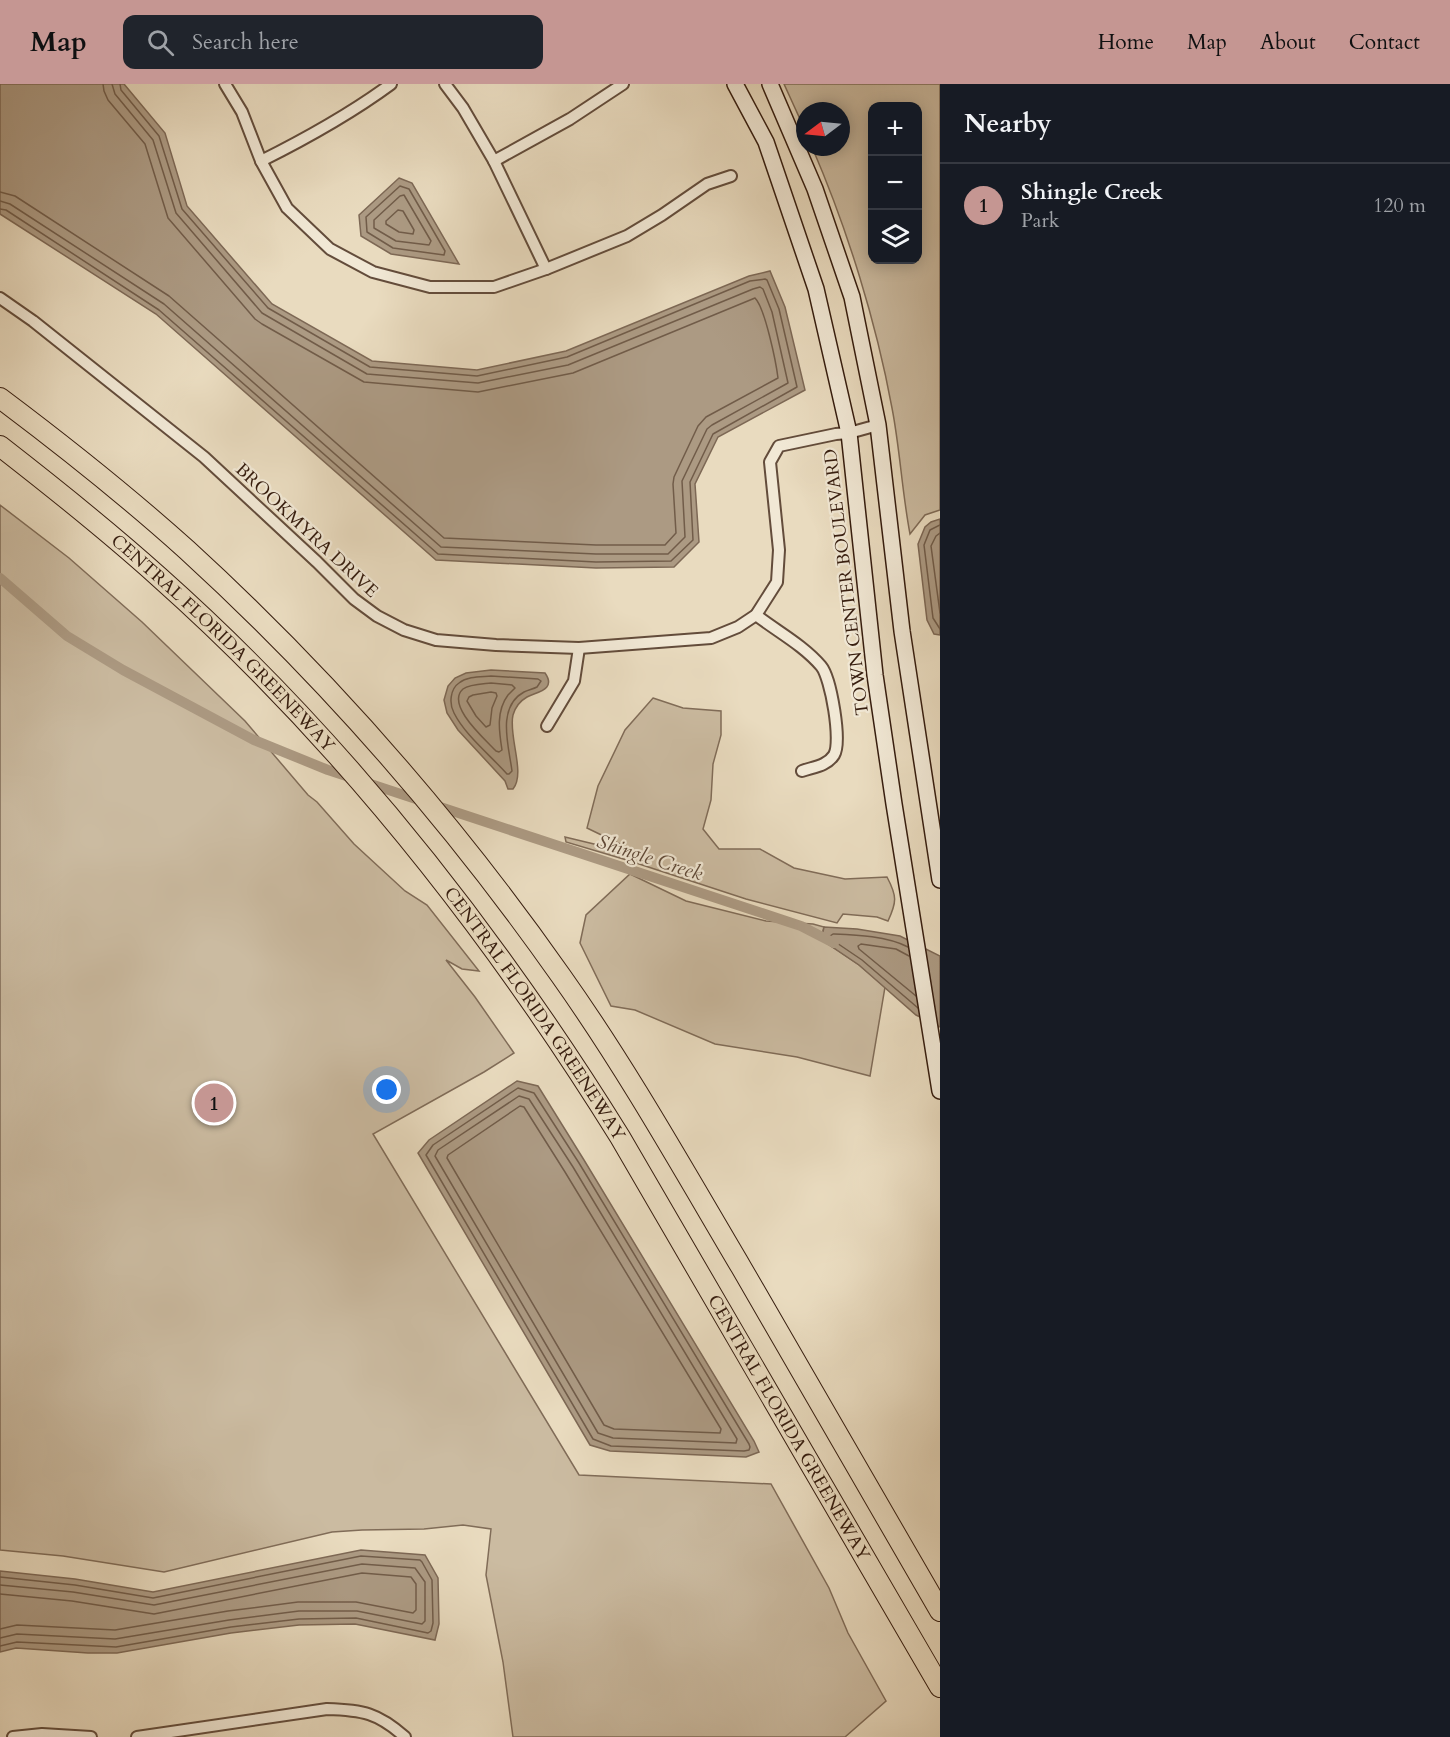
<!DOCTYPE html>
<meta charset="utf-8">
<style>
body{margin:0;font-family:Cardo,serif;background:#20242c;color:#f1f3f6}
.controls{position:absolute;right:18px;top:18px;display:grid;overflow:hidden;border-radius:12px;box-shadow:0 3px 15px #0003}
.controls button{width:54px;height:54px;display:grid;place-items:center;padding:0;border:0;border-bottom:2px solid #363941;background:#171b24;color:#f1f3f6;font:30px sans-serif}
.compass{position:absolute;left:796px;top:18px;width:54px;height:54px;border-radius:50%;background:#171b24;box-shadow:0 3px 15px #0003;rotate:254deg}
.you{position:absolute;left:387px;top:1006px;width:21px;height:21px;margin:-15px;border:4px solid #fff;border-radius:50%;background:#1a73e8;box-shadow:0 0 0 9px #1a73e833}
.badge{display:grid;place-items:center;width:39px;height:39px;border-radius:50%;background:#c59692;color:#111;font-size:20px;font-weight:700}
.pin{position:absolute;translate:-50% -50%;border:3px solid #fff;box-shadow:0 2px 6px #0006}
.list{margin:0;padding:0;list-style:none}
h2{display:flex;justify-content:space-between;align-items:center;height:78px;margin:0;padding:0 24px;font-size:26px}
h2 small{font-size:20px;font-weight:400;color:#9ea1a6}
.list li{display:grid;grid-template-columns:39px 1fr auto;gap:18px;align-items:center;box-sizing:border-box;height:84px;padding:0 24px;border-top:2px solid #363941}
.list b{display:block;font-size:22px;white-space:nowrap}
.list p{margin:0;font-size:20px;white-space:nowrap;color:#9ea1a6}
.list em{font-size:20px;font-style:normal;color:#9ea1a6}
.icon{flex:none;width:33px;height:33px;fill:none;stroke:currentColor;stroke-width:2;stroke-linecap:round;stroke-linejoin:round}
.map{position:relative;flex:none;width:940px;height:1653px;overflow:hidden}
header{display:flex;align-items:center;gap:36px;box-sizing:border-box;height:84px;padding:0 30px;background:#c59692;color:#111}
header strong{font-size:28px}
nav{display:flex;gap:33px;margin-inline-start:auto;font-size:21px}
.search{width:420px;height:54px;background:#20242c;display:flex;align-items:center;gap:15px;box-sizing:border-box;padding:0 21px;border-radius:12px;color:#9ea1a6;font-size:22px}
main{display:flex}
aside{flex:1;background:#171b24}
.map>svg:first-child{display:block}
.green{fill:#cbbba1;stroke:#806c58;stroke-width:1.5;fill-rule:evenodd}
.water{fill:#ac9a83;stroke:#7d6855;stroke-width:1.5}
.lines{fill:none;stroke-linecap:round;stroke-linejoin:round}
.shore{stroke:#715c49;stroke-width:1.5}
.canal{stroke:#ac9a83;stroke-width:10}
.street-casing{stroke:#634c3b;stroke-width:14}
.secondary-casing{stroke:#361d0f;stroke-width:18}
.highway-casing{stroke:#361d0f;stroke-width:22}
.street{stroke:#f1e8d5;stroke-width:10}
.secondary{stroke:#f1e8d5;stroke-width:15}
.highway{stroke:#e9dbbf;stroke-width:20}
.labels{text-anchor:middle;stroke-width:4.5;stroke-linejoin:round;paint-order:stroke}
.street-label{font-size:18px;fill:#361d0f;stroke:#f1e8d5}
.water-label{font-size:20px;font-style:italic;fill:#5f4938;stroke:#f1e8d5}
</style>
<header>
<strong>Map</strong>
<div class="search"><svg class="icon" aria-label="search" viewBox="0 0 24 24"><circle cx="10" cy="10" r="6"/><path d="M15 15l6 6"/></svg>Search here</div>
<nav><a>Home</a><a>Map</a><a>About</a><a>Contact</a></nav>
</header>
<main>
<div class="map">
<svg width="940" height="1653" viewBox="0 0 940 1653">
<rect width="100%" height="100%" fill="#e9dbbf"/>
<filter id="stains"><feTurbulence type="fractalNoise" baseFrequency=".00333" numOctaves="4"/><feColorMatrix values="0 0 0 0 .2 0 0 0 0 .09 0 0 0 0 .02 0 0 0 .5 -.17"/></filter>
<radialGradient id="worn" r=".72"><stop offset=".6" stop-color="#630" stop-opacity="0"/><stop offset="1" stop-color="#630" stop-opacity=".3"/></radialGradient>
<g class="green">
<path d="M784,0H940V426L925,431L910,450C902,408 900,365 892,324C876,237 847,144 812,63H841V27H805V46ZM872,22H918V176H872Z"/>
<polygon points="0,421 69,474 142,538 245,637 308,711 317,718 354,760 405,807 427,821 479,887 462,885 446,876 475,913 514,969 484,988 373,1050 579,1391 771,1400 829,1504 848,1549 886,1617 845,1653 513,1653 503,1578 486,1491 491,1445 463,1441 424,1445 362,1446 332,1448 164,1488 63,1472 0,1466"/>
<path d="M653,614L683,624L721,627V651L713,680L711,716L703,745L719,765H760L794,784L845,795L887,793C897,812 897,818 888,837L877,833L843,830L837,839L746,815L630,777L566,758L565,753L619,766L620,760L587,744L598,702L625,646Z"/>
<polygon points="630,790 686,817 766,837 813,840 824,843 822,852 825,858 859,881 885,903 870,992 797,973 715,960 635,926 611,922 580,859 586,831"/>
</g>
<g class="water">
<polygon points="0,0 124,0 165,49 187,122 272,220 372,277 477,286 566,267 749,192 770,187 785,223 805,306 718,353 695,400 699,458 674,483 596,484 436,476 156,230 0,130"/>
<polygon points="399,94 412,99 459,180 391,170 361,152 359,131"/>
<polygon points="940,435 940,551 934,550 927,536 918,460 925,443 931,438"/>
<path d="M491,586L545,589C557,606 536,608 527,613C520,617 515,624 513,631C508,652 526,689 513,705H508L505,697L458,646L447,629L444,616L448,602L455,594L466,589Z"/>
<polygon points="824,843 857,845 900,852 940,872 940,943 916,931 859,881 825,858 822,852"/>
<polygon points="517,997 538,1002 584,1076 754,1357 759,1368 746,1373 610,1367 590,1361 418,1069 429,1056"/>
<polygon points="361,1466 425,1471 438,1494 439,1540 435,1556 355,1540 299,1541 231,1549 117,1569 88,1569 16,1564 0,1568 0,1487 75,1495 153,1508"/>
</g>
<g class="lines">
<g class="shore">
<polygon points="400,102 409,105 445,167 444,171 393,164 367,148 366,133"/>
<path d="M0,108L15,112L169,212L444,454L596,461H665L676,449L673,400L674,393L698,342L706,333L778,294C776,278 765,224 755,214L573,289L478,308L364,298L262,240L255,235L168,134L145,60L108,16L104,7L103,0"/>
<polygon points="404,111 431,157 429,161 396,157 374,144 374,136 400,112"/>
<polyline points="0,117 10,120 164,220 441,463 596,470 668,470 685,453 682,397 707,345 712,341 788,299 772,228 763,205 760,203 753,205 568,281 478,299 367,290 262,229 176,129 153,56 115,10 112,0"/>
<polyline points="0,125 6,126 159,226 438,470 596,478 671,477 693,456 690,398 713,350 797,303 779,225 767,196 765,195 750,197 567,273 477,292 370,283 268,224 182,125 159,52 121,6 120,0"/>
<polygon points="398,126 403,127 414,146 413,150 399,148 386,140 386,137"/>
<polyline points="940,441 930,446 924,461 933,534 940,545"/>
<polyline points="940,449 936,452 931,462 940,529"/>
<path d="M491,592L538,595L541,597L537,603C533,605 528,606 524,608C496,623 509,663 512,687L509,690H507C490,671 465,651 454,629C449,620 450,605 459,599C468,592 481,593 491,592Z"/>
<path d="M491,599L512,601L515,604C513,606 510,609 508,611C496,627 499,647 502,666L499,668L496,667C486,656 445,621 463,605C470,600 483,600 491,599Z"/>
<polygon points="491,608 496,609 497,612 492,624 490,641 486,643 476,632 467,617 469,613 473,611"/>
<path d="M908,863C886,852 857,851 833,850L830,852L831,855L862,876L918,924"/>
<polyline points="909,872 896,865 861,860 858,862 859,865 916,912"/>
<polygon points="518,1004 534,1009 579,1079 749,1360 750,1363 749,1366 744,1367 611,1362 593,1355 426,1071 433,1061"/>
<polygon points="519,1012 529,1015 573,1083 737,1355 736,1359 613,1354 598,1349 435,1072 438,1066"/>
<polygon points="520,1022 524,1023 565,1088 721,1345 720,1349 614,1345 604,1341 447,1074 448,1071"/>
<polyline points="0,1493 75,1501 153,1514 361,1472 420,1476 422,1478 432,1496 433,1539 431,1547 428,1549 356,1534 299,1535 231,1543 116,1563 17,1558 0,1562"/>
<polyline points="0,1501 73,1508 154,1521 362,1480 415,1484 425,1498 425,1537 422,1540 357,1527 299,1527 229,1536 115,1555 17,1550 0,1554"/>
<polyline points="0,1510 72,1517 154,1530 362,1489 411,1493 416,1500 416,1526 413,1529 356,1518 298,1518 228,1527 115,1546 17,1541 0,1545"/>
</g>
<polyline class="canal" points="0,494 67,552 123,586 254,656 328,686 801,842 834,859"/>
<g class="street-casing">
<g id="street">
<polyline points="225,0 242,28 261,77 287,124 330,165 373,188 430,203 494,203 546,185 627,152 662,131 707,100 731,92"/>
<polyline points="445,0 463,24 494,77 546,185"/>
<path d="M261,77C307,54 349,31 391,0"/>
<polyline points="494,77 570,35 623,0"/>
<polyline points="0,214 33,237 204,373 317,478 354,515 377,532 404,546 436,556 496,561 579,564 711,554 738,543 756,531 777,498 779,466 770,378 779,362 836,350 849,349 878,341"/>
<path d="M756,531C778,548 803,561 821,582C831,594 842,658 834,671C827,682 813,683 802,687"/>
<polyline points="547,642 574,597 579,564"/>
<polyline points="13,1653 42,1650 91,1653"/>
<path d="M137,1653L327,1625C363,1626 378,1629 405,1653"/>
</g>
</g>
<g class="secondary-casing">
<g id="secondary">
<polyline points="735,0 766,58 816,205 849,349 875,591 894,720 940,1007"/>
<polyline points="770,0 815,105 852,213 878,341 902,547 940,796"/>
</g>
</g>
<g class="highway-casing">
<g id="highway">
<path d="M0,314C64,362 127,412 187,466C327,594 452,737 561,892C627,985 683,1085 741,1183C807,1298 874,1412 940,1527"/>
<path id="s1" d="M0,362C54,404 108,447 159,493C341,655 492,847 620,1053L940,1603"/>
</g>
</g>
<use href="#street" class="street"/>
<use href="#secondary" class="secondary"/>
<use href="#highway" class="highway"/>
</g>
<g class="labels">
<g class="street-label">
<text transform="translate(307 446) rotate(43)" y="6">BROOKMYRA DRIVE</text>
<text transform="translate(846 498) rotate(-97)" y="6">TOWN CENTER BOULEVARD</text>
<text dy="6" stroke="none"><textPath href="#s1" startOffset="298">CENTRAL FLORIDA GREENEWAY</textPath></text>
<text dy="6" stroke="none"><textPath href="#s1" startOffset="784">CENTRAL FLORIDA GREENEWAY</textPath></text>
<text dy="6" stroke="none"><textPath href="#s1" startOffset="1270">CENTRAL FLORIDA GREENEWAY</textPath></text>
</g>
<g class="water-label">
<text transform="translate(650 773) rotate(18)" y="7">Shingle Creek</text>
</g>
</g>
<rect width="100%" height="100%" filter="url(#stains)"/>
<rect width="100%" height="100%" fill="url(#worn)"/>
</svg>
<div class="controls">
<button>+</button>
<button>−</button>
<button><svg class="icon" aria-label="layers" viewBox="0 0 24 24"><path d="M12 4l9 5-9 5-9-5zM3 14l9 5 9-5"/></svg></button>
</div>
<svg class="compass" viewBox="-18 -18 36 36"><path d="M0-13l5 13h-10z" fill="#e53935"/><path d="M0 13l5-13h-10z" fill="#9ea1a6"/></svg>
<div class="you"></div>
<div class="pin badge" style="left:214px;top:1019px">1</div>
</div>
<aside>
<h2>Nearby<small></small></h2>
<ul class="list">
<li><span class="badge">1</span><div><b>Shingle Creek</b><p>Park</p></div><em>120 m</em></li>
</ul>
</aside>
</main>
